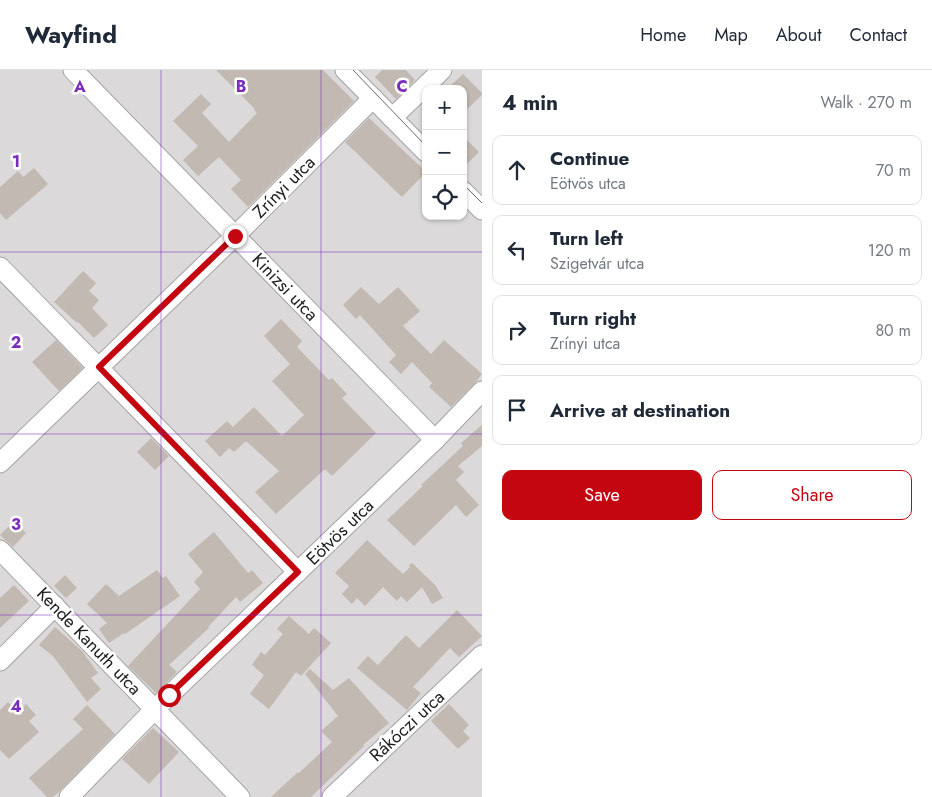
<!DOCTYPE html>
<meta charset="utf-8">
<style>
body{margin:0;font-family:Jost,sans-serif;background:#f2f2f3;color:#1f2937}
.controls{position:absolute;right:15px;top:15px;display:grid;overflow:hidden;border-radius:10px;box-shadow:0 1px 4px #0004}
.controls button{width:45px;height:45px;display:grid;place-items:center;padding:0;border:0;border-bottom:1px solid #e0e1e3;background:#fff;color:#1f2937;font:25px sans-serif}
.stop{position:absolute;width:15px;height:15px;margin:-11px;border:4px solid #c3060f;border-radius:50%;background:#fff}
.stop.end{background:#c3060f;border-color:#fff;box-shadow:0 1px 5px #0008}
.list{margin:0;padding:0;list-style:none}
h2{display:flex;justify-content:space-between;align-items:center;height:65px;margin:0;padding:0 20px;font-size:21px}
h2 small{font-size:16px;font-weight:400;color:#747a83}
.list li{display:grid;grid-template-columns:32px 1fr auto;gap:15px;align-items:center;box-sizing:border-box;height:70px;margin:0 10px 10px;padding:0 10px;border:1px solid #e0e1e3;border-radius:10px}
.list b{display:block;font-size:19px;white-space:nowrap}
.list p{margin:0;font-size:16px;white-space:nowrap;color:#747a83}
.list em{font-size:16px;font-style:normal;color:#747a83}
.actions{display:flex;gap:10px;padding:15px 20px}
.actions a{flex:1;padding:11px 0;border:1px solid #c3060f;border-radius:10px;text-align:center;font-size:18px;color:#c3060f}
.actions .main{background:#c3060f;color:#fff}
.icon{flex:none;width:28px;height:28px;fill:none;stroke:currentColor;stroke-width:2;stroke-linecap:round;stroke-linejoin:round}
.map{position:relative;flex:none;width:482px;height:727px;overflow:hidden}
header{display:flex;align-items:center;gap:30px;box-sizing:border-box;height:70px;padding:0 25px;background:#fff;border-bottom:1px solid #e0e1e3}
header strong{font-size:24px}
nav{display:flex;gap:28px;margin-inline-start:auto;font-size:18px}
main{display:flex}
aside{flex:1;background:#fff}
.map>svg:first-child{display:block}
.residential{fill:#dbd9d9;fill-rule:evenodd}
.building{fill:#c2b9b2}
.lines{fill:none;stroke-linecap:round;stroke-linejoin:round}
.minor-casing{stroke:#a3a3a3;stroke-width:21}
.minor{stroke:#fff;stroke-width:19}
.tram{stroke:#6a6a6a;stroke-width:1}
.route{stroke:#c3060f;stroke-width:6}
.grid{fill:none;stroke:#7b2cbf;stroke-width:1;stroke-opacity:0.55}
.labels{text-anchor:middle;stroke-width:5;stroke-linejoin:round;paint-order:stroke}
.street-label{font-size:18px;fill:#1c1c1c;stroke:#fff}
.grid-label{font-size:16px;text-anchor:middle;font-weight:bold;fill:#7b2cbf;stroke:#fff;stroke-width:5;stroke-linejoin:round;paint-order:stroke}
</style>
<header>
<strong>Wayfind</strong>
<nav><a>Home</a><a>Map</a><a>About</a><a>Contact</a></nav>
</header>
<main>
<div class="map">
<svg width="482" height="727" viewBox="0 0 482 727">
<rect width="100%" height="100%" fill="#eee9e2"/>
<path class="residential" d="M0,0H482V727H0ZM426,19H463V146H426Z"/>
<g class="building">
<polygon points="216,0 323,0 354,31 248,137 231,119 241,110 219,87 198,106 183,90 198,76 173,51 201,24 211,34 202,43 229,72 257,43 254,40 255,39"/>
<polygon points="382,0 406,0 415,10 396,29 375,7"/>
<polygon points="463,4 482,23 482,25 463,43 463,19 447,19"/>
<polygon points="369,48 426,102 402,127 345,72"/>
<polygon points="463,66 479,82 463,98"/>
<polygon points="34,98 48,114 6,150 0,143 0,117 18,101 23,107"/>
<polygon points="83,201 96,213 89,221 99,230 92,238 108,255 94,268 78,252 77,253 54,232"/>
<polygon points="361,217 379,234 398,217 420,241 403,256 431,284 444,270 482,304 476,312 451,337 429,317 432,313 412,292 401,304 389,292 396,285 360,245 356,249 343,235"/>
<polygon points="281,249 302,271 297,277 329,310 332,308 347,324 342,328 376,363 332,406 325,399 276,444 255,422 279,401 246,371 234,382 229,378 220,387 205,371 227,351 233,357 254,337 282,366 304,345 272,311 290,294 264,266"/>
<polygon points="56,270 83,298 59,321 32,292"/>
<polygon points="482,355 482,376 458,396 464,402 456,410 479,435 466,447 456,435 414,476 387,450 423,416 421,415 463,376 461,373"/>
<polygon points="151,368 169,386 155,400 137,382"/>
<polygon points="14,451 26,463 13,477 0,465"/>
<polygon points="214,462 248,503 252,500 263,513 240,532 236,527 208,557 209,558 169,595 177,602 156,623 128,596 200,519 194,512 203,502 188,484"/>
<polygon points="367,470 403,504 410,497 409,495 412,493 435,515 443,528 432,534 422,517 407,532 401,526 397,531 383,517 365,536 357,528 352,534 342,524 349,516 335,503"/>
<polygon points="157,500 163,508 166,506 180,526 125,564 124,563 109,573 99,559 107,553 87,534 106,514 119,526"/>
<polygon points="65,505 77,518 66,528 54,516"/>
<polygon points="14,515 29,531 0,558 0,528"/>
<polygon points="457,540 482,566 459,587 450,578 413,617 421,623 407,640 357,598 368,586 378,595 406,565 419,578"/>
<polygon points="289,546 309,564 314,558 331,573 301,606 296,602 269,639 250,624 264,605 252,595 261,582 265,585 283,564 277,559"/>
<polygon points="55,557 82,581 98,603 91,608 101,619 87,632 53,586 39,575"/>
<polygon points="310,599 333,620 349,608 389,653 363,675 364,676 311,727 271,727 298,702 299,703 332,672 321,661 338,646 305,604"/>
<polygon points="8,632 17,642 26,634 36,645 29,651 39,662 9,689 0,680 0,640"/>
<polygon points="449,634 469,655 463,661 470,668 458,679 431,651"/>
<polygon points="87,635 115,664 60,721 53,727 47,727 29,708 83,659 73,649"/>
<polygon points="153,658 179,682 149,714 122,689"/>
</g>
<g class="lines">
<g class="minor-casing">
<g id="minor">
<polyline points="73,0 435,370"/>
<polyline points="345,0 426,82"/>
<polyline points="392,48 442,0"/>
<polyline points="463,121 482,140"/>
<polyline points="0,197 298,502"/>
<polyline points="0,393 235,166 373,28"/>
<polyline points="0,480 240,727"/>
<polyline points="0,591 55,536"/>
<polyline points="69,727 155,639 435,370 482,321"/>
<polyline points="332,727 482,585"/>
</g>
</g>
<use href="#minor" class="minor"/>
<g class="tram">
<polyline points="353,0 426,76"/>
<polyline points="463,114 482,133"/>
</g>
</g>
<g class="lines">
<polyline class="route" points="169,625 298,502 99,297 235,166"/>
</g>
<path class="grid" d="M161,0V727M321,0V727M0,182H482M0,364H482M0,545H482"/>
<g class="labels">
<g class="street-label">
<text transform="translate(284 117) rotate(-45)" y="6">Zrínyi utca</text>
<text transform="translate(285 217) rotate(46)" y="6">Kinizsi utca</text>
<text transform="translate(340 462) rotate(-44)" y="6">Eötvös utca</text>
<text transform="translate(89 571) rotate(46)" y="6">Kende Kanuth utca</text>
<text transform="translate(407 656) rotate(-43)" y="6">Rákóczi utca</text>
</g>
</g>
<g class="grid-label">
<text x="80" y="22">A</text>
<text x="241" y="22">B</text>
<text x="402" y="22">C</text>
<text x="16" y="97">1</text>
<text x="16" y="278">2</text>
<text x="16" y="460">3</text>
<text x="16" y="642">4</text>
</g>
</svg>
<div class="controls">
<button>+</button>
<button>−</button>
<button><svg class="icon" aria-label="locate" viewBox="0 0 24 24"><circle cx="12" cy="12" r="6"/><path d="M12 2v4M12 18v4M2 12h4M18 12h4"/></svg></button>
</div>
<div class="stop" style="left:169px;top:625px"></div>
<div class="stop end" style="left:235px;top:166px"></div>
</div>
<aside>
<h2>4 min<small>Walk · 270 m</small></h2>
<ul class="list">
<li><svg class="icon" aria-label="ahead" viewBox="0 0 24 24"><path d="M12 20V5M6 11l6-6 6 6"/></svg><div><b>Continue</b><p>Eötvös utca</p></div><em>70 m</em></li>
<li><svg class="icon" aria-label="left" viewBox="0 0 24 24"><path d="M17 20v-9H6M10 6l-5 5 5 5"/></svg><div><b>Turn left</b><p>Szigetvár utca</p></div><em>120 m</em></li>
<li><svg class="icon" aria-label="right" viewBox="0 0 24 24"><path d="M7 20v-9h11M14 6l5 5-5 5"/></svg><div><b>Turn right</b><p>Zrínyi utca</p></div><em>80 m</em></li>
<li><svg class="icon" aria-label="arrive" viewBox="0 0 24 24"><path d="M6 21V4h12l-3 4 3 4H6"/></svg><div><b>Arrive at destination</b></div></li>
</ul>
<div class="actions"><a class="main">Save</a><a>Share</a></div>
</aside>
</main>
